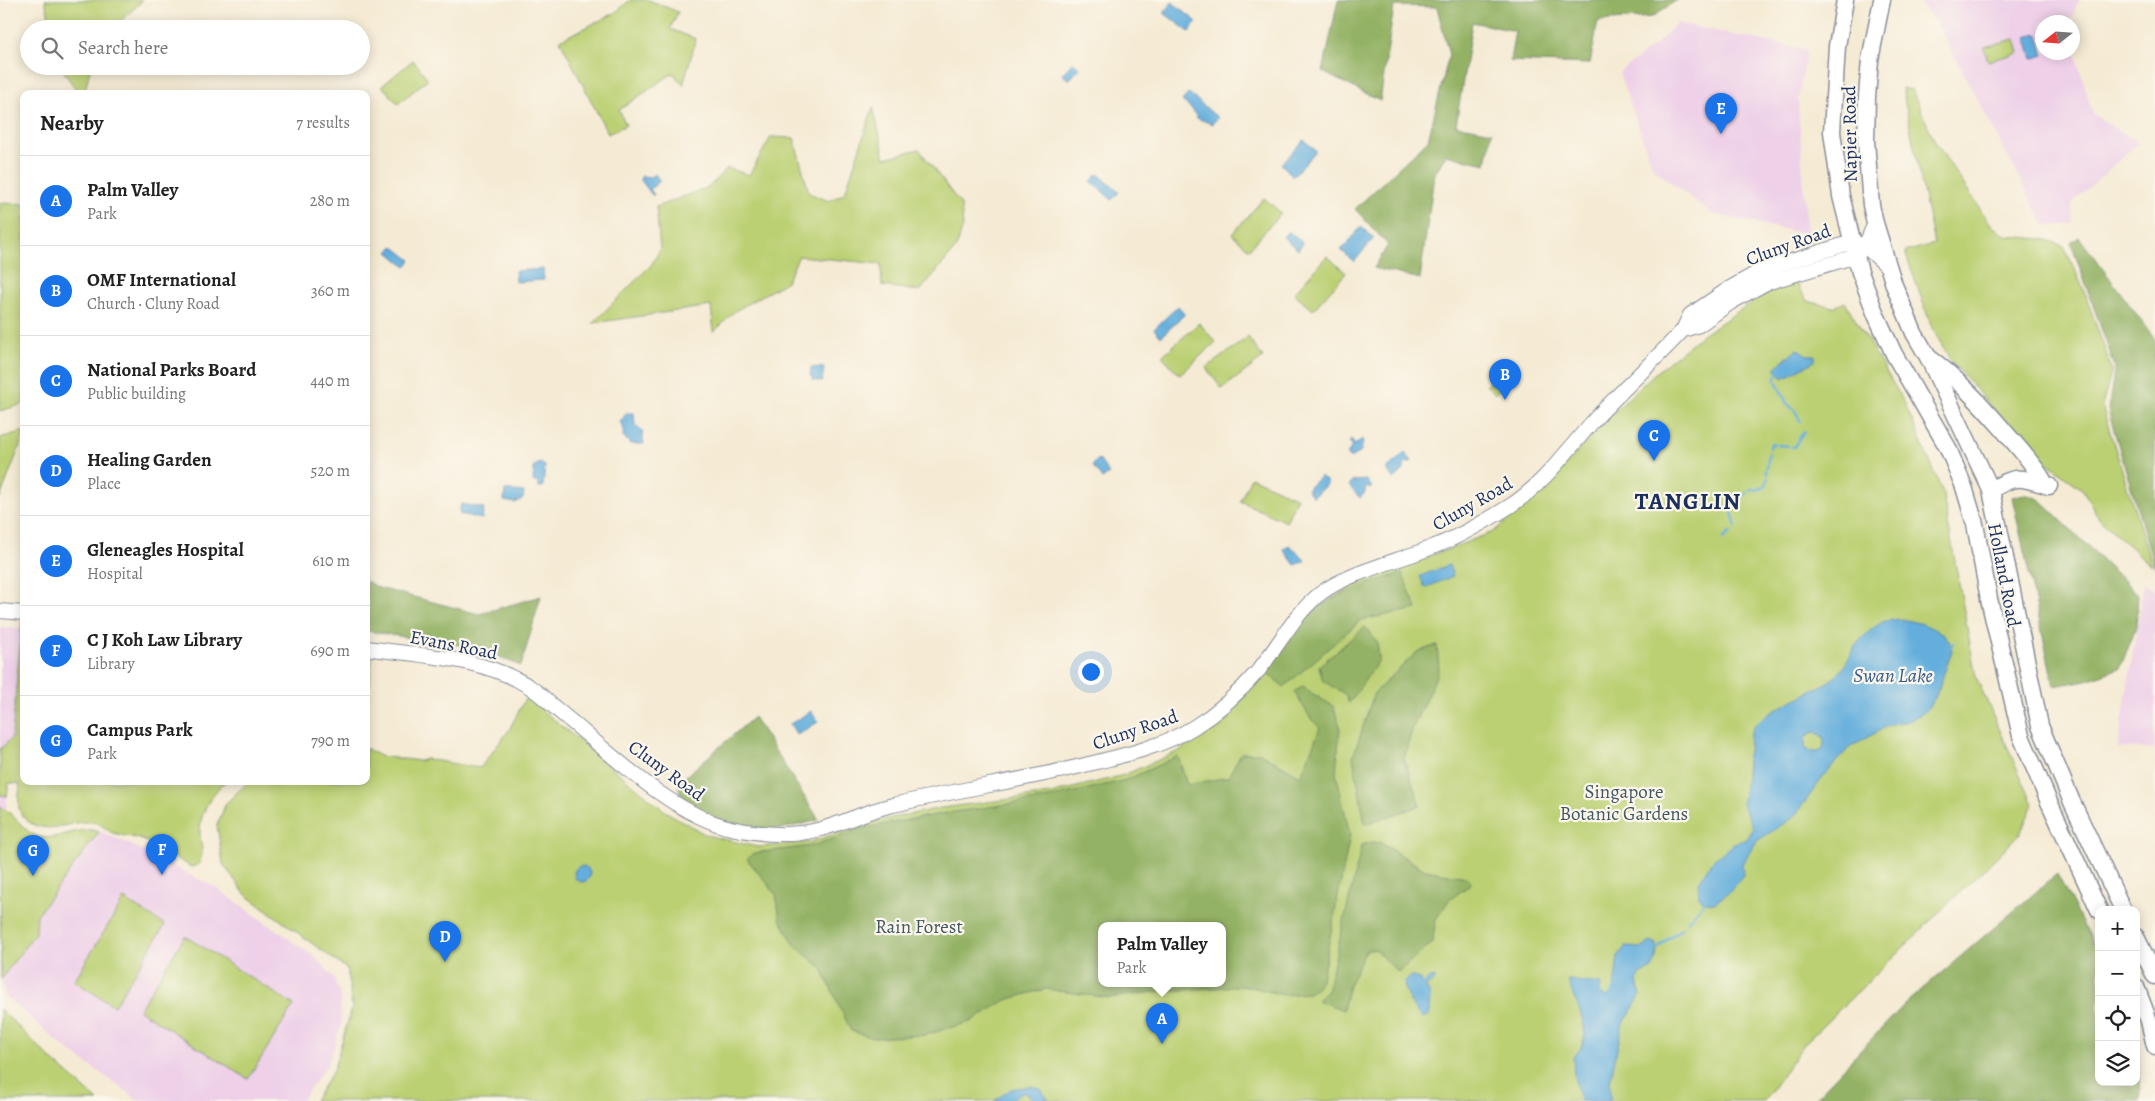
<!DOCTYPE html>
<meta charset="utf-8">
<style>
body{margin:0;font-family:Alegreya,serif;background:#f6f6f6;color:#222}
.controls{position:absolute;right:15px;bottom:15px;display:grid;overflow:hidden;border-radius:10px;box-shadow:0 2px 12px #0003}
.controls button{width:45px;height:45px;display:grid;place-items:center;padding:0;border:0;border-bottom:1px solid #e0e0e0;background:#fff;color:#222;font:25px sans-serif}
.compass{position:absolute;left:2035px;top:15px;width:45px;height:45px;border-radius:50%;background:#fff;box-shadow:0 2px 12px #0003;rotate:253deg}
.you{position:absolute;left:1090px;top:671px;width:18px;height:18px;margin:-12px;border:4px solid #fff;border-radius:50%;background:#1a73e8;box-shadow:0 0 0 8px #1a73e833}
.badge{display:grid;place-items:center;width:32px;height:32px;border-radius:50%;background:#1a73e8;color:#fff;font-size:16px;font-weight:700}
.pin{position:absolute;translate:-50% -41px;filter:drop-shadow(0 1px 2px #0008)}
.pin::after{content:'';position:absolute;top:26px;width:18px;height:15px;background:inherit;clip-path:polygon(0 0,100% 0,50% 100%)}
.popup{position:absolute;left:1098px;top:922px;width:128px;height:65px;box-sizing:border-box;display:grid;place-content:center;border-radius:10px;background:#fff;filter:drop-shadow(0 1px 4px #0005);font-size:16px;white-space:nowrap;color:#767676}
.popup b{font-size:19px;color:#222}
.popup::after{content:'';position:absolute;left:50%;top:100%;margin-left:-10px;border:10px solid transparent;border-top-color:#fff}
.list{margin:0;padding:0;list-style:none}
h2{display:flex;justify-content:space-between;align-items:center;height:65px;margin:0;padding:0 20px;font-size:21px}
h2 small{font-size:16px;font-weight:400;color:#767676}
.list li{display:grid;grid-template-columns:32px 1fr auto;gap:15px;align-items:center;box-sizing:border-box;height:90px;padding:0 20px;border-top:1px solid #e0e0e0}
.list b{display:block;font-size:19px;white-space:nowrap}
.list p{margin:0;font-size:16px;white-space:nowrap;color:#767676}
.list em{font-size:16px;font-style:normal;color:#767676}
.icon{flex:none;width:28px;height:28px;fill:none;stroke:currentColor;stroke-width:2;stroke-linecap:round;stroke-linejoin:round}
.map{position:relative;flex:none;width:2155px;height:1101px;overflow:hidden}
.search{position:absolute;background:#fff;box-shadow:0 2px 12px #0003;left:20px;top:20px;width:350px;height:55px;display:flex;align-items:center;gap:12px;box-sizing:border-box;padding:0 18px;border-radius:28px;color:#767676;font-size:19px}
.panel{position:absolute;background:#fff;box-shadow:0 2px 12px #0003;left:20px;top:90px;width:350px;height:695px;border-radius:10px}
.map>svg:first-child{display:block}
.built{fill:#eed0e8}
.green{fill:#bbd073;stroke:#6b8068;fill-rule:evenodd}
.forest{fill:#94b265;stroke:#587062;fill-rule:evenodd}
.water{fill:#64aedc;stroke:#406e9d;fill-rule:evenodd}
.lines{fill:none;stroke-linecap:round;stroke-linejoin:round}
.stream{stroke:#64aedc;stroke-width:2.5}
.minor-casing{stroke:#888d99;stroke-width:16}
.major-casing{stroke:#888d99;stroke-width:19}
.minor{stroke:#fff;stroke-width:14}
.major{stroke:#fff;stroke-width:16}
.labels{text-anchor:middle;stroke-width:4.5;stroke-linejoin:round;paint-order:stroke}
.street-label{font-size:19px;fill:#1b2f5e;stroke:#fbf7ec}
.park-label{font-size:19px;fill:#435763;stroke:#fbf7ec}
.water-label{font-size:20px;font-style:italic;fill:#355b8a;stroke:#fbf7ec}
.district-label{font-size:24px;font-weight:bold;letter-spacing:1px;fill:#1b2f5e;stroke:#fbf7ec}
</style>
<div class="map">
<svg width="2155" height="1101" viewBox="0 0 2155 1101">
<rect width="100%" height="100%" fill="#fbf7ec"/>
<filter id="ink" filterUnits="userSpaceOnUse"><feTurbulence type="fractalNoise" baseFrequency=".02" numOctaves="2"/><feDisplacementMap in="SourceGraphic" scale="10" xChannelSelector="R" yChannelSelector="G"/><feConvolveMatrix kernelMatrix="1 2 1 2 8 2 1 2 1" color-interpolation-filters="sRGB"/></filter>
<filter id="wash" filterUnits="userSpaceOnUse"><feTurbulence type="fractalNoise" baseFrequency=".0096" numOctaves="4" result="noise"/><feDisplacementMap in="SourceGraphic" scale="20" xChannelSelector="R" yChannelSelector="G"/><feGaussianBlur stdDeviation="1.12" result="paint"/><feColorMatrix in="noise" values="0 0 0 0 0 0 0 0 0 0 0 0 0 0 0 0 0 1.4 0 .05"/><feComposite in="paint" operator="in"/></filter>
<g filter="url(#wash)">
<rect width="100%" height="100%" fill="#f5ebd4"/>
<g class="built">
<polygon points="1917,0 2079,0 2070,22 2042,22 2042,52 2072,52 2073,46 2093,114 2138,143 2072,203 2073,224 2045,226 1936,22"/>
<polygon points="1677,23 1807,50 1798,100 1807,234 1712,214 1653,168 1619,73 1655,45"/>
<polygon points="2144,583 2155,590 2155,749 2118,748"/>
<polygon points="0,627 21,629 6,810 28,831 38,837 49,837 91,828 132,845 218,889 315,957 334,978 340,995 341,1025 329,1062 301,1101 140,1101 65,1048 6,997 0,976"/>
</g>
<g class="green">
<polygon points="45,0 143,0 112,29 52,29"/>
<polygon points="630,0 649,0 678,12 670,29 696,39 683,85 673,73 619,110 626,125 608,134 560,40 615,13"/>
<polygon points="2015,39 2019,53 1988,61 1984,47"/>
<polygon points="413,60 428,79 398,104 382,86"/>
<polygon points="60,66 91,66 84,94 79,94"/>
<polygon points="1902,88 1912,90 1935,142 1992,226 2007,236 2044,239 2064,246 2083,288 2112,370 2102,406 2152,566 2100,520 2083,490 2024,445 1951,361 1932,328 1905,252 1934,244"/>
<polygon points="873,107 885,158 919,149 961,205 963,227 956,248 920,291 882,286 881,264 799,256 786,282 735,311 714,332 711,306 593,323 652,264 660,249 656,207 709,187 727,168 749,175 771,137 794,138 809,193 829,201 845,193"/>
<polygon points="1264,198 1281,213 1249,249 1232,234"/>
<polygon points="0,203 24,204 24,404 0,411"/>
<polygon points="1327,256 1346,273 1313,310 1294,293"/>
<path d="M1794,279L1807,301L1834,307L1845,302L1904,402L1942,490L1976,677L2033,804L2020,834L1805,1043L1764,1101H314L333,1071L352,1008L347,969L245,894L223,864L217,825L226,803L249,781H366V748L379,756L420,761L426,759L480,768L509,730L526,697L665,811L706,835L758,847L811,842L862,824L941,808L1050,794L1124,775L1181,750L1224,716L1309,613L1329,599L1357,584L1493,532L1532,501L1613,413L1655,373L1699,337L1754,301ZM1102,925H1222V983H1102Z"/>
<polygon points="1199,323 1216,342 1180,375 1162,356"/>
<polygon points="1248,337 1263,358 1222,389 1206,368"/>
<polygon points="1504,367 1513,376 1495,394 1486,385"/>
<polygon points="24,431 24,435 0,498 0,438"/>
<polygon points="1251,477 1297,498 1286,522 1240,501"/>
<path d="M22,619L24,620V781H226C210,795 199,814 200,835C201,847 205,855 198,865L191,867C174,857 158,846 140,839C131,836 122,836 113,833C108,831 103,825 97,823C75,817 50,837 29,822C14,811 19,801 20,784L9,783L7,796L0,795V749L12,738Z"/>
<polygon points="366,655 372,656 366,727"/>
<path d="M0,807C15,813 22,831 37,836C57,843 79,824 99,832L37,915L36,932L1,979Z"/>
<polygon points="124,899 165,925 114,1006 74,981"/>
<polygon points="185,936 294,1005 248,1079 139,1010"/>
<polygon points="0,1009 49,1057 98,1101 0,1101"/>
</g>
<g class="forest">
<polygon points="1338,0 1677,0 1652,17 1598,21 1590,64 1510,61 1515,31 1472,22 1456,125 1492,132 1486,164 1446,155 1434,175 1420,279 1374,268 1388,245 1355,209 1428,140 1449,55 1437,7 1394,6 1380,101 1323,72"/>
<polygon points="2079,237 2155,339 2155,568 2108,410 2115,367 2071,243"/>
<polygon points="2024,494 2039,499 2138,594 2136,628 2120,668 2087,680 2054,686 2012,497"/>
<path d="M1402,573L1417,609L1361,620L1284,687L1266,672C1281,650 1297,622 1320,607C1345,590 1373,582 1402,573Z"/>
<polygon points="366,581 379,588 479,614 541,596 521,666 478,648 366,631"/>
<polygon points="1365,627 1377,642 1379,660 1349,703 1345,694 1323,681 1319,666"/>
<polygon points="1437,645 1439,670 1413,727 1404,758 1420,806 1365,824 1353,757 1374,693 1417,652"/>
<path d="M1303,686L1310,692L1333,706L1340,726L1336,773L1350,835L1322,978L1315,989L1309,993L1283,995L1248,986L1161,991L1109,998L1045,989L1006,1000L970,1022L925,1035L874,1038L851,1031L821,967L796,947L780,919L776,894L747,859L754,853L812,846L863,828L941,814L1049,798L1126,780L1178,756L1187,785L1228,777L1241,753H1260L1301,776L1320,728L1312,720L1294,692ZM1102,925H1222V983H1102Z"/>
<polygon points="754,717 819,820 781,829 750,828 703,817 682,801 678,783"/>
<polygon points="1372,842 1381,843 1425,870 1466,877 1469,879 1471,884 1449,900 1436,919 1432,943 1398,972 1374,949 1366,950 1349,985 1343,1010 1317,1000 1327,992 1362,845"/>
<polygon points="2057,874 2099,954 2099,1082 2136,1082 2136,1041 2138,1045 2140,1101 1812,1101 1906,1003"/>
</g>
<g class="water">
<polygon points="1172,2 1197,22 1189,32 1164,13"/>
<polygon points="2038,34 2044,55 2032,59 2026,37"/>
<polygon points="1073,62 1080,68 1069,80 1062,74"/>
<polygon points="1189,93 1218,118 1212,124 1197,118 1192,109 1182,101"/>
<polygon points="1304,140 1316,151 1293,176 1281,164"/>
<polygon points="655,174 660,181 650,189 654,195 652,195 640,179 642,176 651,177"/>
<polygon points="1098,174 1119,192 1112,200 1091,181"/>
<polygon points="1361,227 1374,238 1354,262 1341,250"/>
<polygon points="1288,231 1303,243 1298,250 1283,237"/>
<polygon points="393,246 411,260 406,267 388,252"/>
<polygon points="543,269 544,280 516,282 515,271"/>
<polygon points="1178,306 1185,314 1161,337 1154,329"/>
<polygon points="1798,349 1807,355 1815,355 1815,361 1783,378 1774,368"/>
<polygon points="811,367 824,368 822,382 813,380 813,377 810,376"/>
<polygon points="627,413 634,413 635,425 642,431 644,444 630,444 623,436 624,429 620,422"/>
<polygon points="1362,439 1363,443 1360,453 1349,458 1347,455 1352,446 1349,443 1351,440 1355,445"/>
<polygon points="1405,453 1412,461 1409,464 1408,462 1404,465 1404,470 1394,479 1386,470"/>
<polygon points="1099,459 1109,474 1102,479 1092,465"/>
<polygon points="540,463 545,466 543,487 539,487 538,483 533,481 534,466"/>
<polygon points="1321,476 1328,483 1313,497 1307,489"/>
<polygon points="1366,480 1372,487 1370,489 1367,487 1365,490 1365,493 1360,498 1349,486 1353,481"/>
<polygon points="505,490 524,492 523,499 515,503 504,501"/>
<polygon points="461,504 484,508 482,519 459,514"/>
<polygon points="1289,545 1306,561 1295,565 1283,549"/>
<polygon points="1449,565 1453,576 1425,588 1420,576"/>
<path d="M1901,619L1923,624L1944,634L1949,641L1952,651L1936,696L1926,711L1909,721L1891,724L1849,748L1826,773L1794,817L1757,841L1742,864L1743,875L1730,891L1715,903L1705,902L1699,897L1698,884L1712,861L1732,845L1746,839L1753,827L1742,804C1747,787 1746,737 1754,726C1766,710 1813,693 1832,679C1843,672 1848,659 1854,648C1860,639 1875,625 1885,621C1890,620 1896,620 1901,619ZM1816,732L1823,737L1824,746L1819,752H1811L1805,748V738L1811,733Z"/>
<polygon points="811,711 818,722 797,735 790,724"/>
<circle cx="582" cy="874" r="8"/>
<path d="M1650,942L1655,943C1660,952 1655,960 1652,969L1640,975L1637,981L1641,995L1622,1026L1610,1082V1101H1580L1574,1076L1573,1057C1599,1035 1574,1005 1568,980L1601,984L1600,990L1602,995L1607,997L1614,990L1618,956L1625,947L1643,948Z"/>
<path d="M1411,976L1420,980L1423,984L1431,977L1436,978L1426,987L1430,994L1429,1015L1422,1018C1416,1012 1401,991 1405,982C1407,980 1409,978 1411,976Z"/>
<polygon points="1031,1086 1041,1089 1049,1101 1036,1101 1024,1092 1009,1101 994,1101 1011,1089"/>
</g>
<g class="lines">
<g class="stream">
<polyline points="1779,373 1775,379 1787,404 1795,410 1800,421"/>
<polyline points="1778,445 1788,446"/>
<polyline points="1792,447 1794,447 1804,431"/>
<polyline points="1770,448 1771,443 1774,444"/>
<polyline points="1767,467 1769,453"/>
<polyline points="1766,470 1767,474"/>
<polyline points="1749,490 1753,489"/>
<polyline points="1756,490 1765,487 1768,478"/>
<polyline points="1740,499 1747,493"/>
<polyline points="1735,502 1730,505 1736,527"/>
<polyline points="1723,539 1731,532"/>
<polyline points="1950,648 1954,643"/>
<polyline points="1687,922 1706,900"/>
<polyline points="1657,948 1682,928"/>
<polyline points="1607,1000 1615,988"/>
</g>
</g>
</g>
<g filter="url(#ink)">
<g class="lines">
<g class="minor-casing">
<g id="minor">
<polyline points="1683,330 1699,325 1730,303 1766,283 1856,256 1865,246 1875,223"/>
<polyline points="0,611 24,613"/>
<path d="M366,648C421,656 483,657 530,687C541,694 550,704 560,712C608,751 671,814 731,828C754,833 777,836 800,833C831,830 859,813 889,806C954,790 1020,781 1085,765C1122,756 1162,747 1194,727C1218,712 1240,692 1258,671C1279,645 1294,614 1321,593C1349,572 1402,560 1435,546C1461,536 1486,521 1510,506C1544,484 1569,448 1596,418C1624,388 1655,360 1683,330L1690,315L1730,288L1760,271L1852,242L1865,246L1888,267"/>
</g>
</g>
<g class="major-casing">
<g id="major">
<polyline points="1845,0 1837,46 1832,132 1841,196 1860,272 1876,315 1894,354 1948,448 1964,487 1975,524 1989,599 2021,736 2049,802 2099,910"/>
<polyline points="1882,0 1870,60 1867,97 1866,141 1871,205 1875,223 1894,285 1914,333 1928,357 1991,490 2040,726 2072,802 2123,910"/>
<path d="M1928,357C1956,377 1978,401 2000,426C2015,444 2031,460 2043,480"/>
<path d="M1991,490C2017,474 2020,477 2049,486"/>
<polyline points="2136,937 2155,976"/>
<polyline points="2136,987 2149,1021 2155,1046"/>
</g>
</g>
<use href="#minor" class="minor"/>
<use href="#major" class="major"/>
</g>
</g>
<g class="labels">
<g class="street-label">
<text transform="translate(1849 134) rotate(-91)" y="7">Napier Road</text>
<text transform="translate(1788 244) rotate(-20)" y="7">Cluny Road</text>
<text transform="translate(1472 503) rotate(-30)" y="7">Cluny Road</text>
<text transform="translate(2005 575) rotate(79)" y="7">Holland Road</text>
<text transform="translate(454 644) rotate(11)" y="7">Evans Road</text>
<text transform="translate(1135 729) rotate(-19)" y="7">Cluny Road</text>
<text transform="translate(667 770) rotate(36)" y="7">Cluny Road</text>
</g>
<g class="park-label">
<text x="1624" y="798">Singapore<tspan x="1624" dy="22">Botanic Gardens</tspan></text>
<text x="919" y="933">Rain Forest</text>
</g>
<g class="water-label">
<text x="1893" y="682">Swan Lake</text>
</g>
<g class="district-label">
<text x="1688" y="509">TANGLIN</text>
</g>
</g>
</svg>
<div class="controls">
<button>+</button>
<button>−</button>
<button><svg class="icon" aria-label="locate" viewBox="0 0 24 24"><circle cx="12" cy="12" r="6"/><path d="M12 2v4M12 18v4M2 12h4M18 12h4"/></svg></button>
<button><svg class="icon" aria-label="layers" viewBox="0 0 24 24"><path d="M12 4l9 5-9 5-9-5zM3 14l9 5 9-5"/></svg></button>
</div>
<svg class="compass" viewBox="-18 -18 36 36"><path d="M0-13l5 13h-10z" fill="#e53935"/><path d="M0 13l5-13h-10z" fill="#767676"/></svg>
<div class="you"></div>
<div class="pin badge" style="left:1162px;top:1044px">A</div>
<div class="popup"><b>Palm Valley</b>Park</div>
<div class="pin badge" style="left:1505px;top:400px">B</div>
<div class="pin badge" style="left:1654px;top:461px">C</div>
<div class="pin badge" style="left:445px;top:962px">D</div>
<div class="pin badge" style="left:1721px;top:134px">E</div>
<div class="pin badge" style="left:162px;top:875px">F</div>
<div class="pin badge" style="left:33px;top:876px">G</div>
<div class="search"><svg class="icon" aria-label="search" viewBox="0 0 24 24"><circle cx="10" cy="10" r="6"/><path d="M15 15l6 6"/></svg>Search here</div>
<section class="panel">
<h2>Nearby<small>7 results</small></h2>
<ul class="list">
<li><span class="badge">A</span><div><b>Palm Valley</b><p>Park</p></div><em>280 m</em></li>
<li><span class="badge">B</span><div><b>OMF International</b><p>Church · Cluny Road</p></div><em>360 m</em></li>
<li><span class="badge">C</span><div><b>National Parks Board</b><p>Public building</p></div><em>440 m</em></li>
<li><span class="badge">D</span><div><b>Healing Garden</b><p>Place</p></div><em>520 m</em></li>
<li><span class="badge">E</span><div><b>Gleneagles Hospital</b><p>Hospital</p></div><em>610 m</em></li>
<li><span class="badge">F</span><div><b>C J Koh Law Library</b><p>Library</p></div><em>690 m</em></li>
<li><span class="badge">G</span><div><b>Campus Park</b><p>Park</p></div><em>790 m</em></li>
</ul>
</section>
</div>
